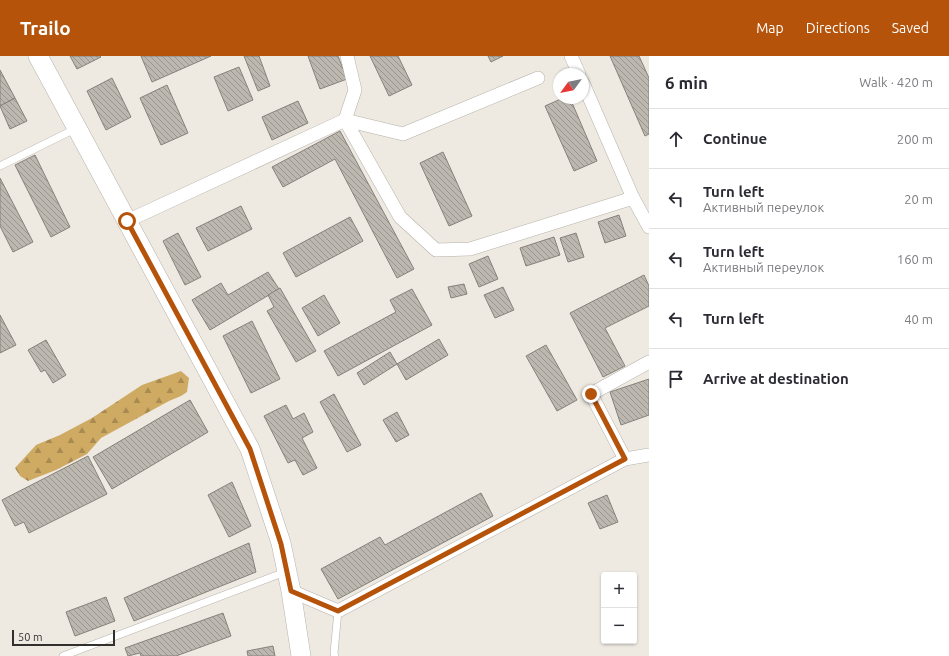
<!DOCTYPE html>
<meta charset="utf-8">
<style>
body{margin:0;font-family:Ubuntu,sans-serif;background:#f7f7f7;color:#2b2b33}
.controls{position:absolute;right:12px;bottom:12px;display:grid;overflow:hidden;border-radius:4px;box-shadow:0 1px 3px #0004}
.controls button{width:36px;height:36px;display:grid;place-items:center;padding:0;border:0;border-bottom:1px solid #e1e1e2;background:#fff;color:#2b2b33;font:20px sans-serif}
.compass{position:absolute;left:553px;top:12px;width:36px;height:36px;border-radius:50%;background:#fff;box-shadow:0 1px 3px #0004;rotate:237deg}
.scale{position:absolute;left:12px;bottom:10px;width:103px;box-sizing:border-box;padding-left:4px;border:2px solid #32302d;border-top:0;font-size:11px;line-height:14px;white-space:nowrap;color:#32302d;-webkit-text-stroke:3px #eeeae2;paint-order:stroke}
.stop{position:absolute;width:12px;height:12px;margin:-9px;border:3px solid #b45309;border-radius:50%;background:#fff}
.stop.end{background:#b45309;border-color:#fff;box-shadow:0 1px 4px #0008}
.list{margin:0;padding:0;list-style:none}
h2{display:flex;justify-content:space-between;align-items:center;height:52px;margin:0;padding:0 16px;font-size:17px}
h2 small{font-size:13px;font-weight:400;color:#7c7c81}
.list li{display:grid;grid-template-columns:26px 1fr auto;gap:12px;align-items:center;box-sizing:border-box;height:60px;padding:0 16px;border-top:1px solid #e1e1e2}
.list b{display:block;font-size:15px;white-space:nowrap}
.list p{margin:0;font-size:13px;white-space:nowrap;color:#7c7c81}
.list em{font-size:13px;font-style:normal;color:#7c7c81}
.icon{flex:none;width:22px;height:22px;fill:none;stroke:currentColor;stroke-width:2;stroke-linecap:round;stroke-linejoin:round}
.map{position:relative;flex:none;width:649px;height:600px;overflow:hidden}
header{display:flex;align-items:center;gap:24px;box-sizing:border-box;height:56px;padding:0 20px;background:#b45309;color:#fff}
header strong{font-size:19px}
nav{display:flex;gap:22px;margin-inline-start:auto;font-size:14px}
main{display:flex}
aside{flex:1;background:#fff}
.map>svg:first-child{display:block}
.forest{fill:url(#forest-firs)}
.building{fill:url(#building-back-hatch);stroke:#86827b}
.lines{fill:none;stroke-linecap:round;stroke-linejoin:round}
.lane-casing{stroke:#b6b2aa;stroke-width:8}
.street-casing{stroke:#b6b2aa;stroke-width:14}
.secondary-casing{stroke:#b6b2aa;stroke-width:20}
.lane{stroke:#fff;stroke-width:7}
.street{stroke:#fff;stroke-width:13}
.secondary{stroke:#fff;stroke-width:19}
.route{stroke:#b45309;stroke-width:5}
</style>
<header>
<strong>Trailo</strong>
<nav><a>Map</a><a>Directions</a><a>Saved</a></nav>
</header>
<main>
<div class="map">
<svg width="649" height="600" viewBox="0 0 649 600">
<defs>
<pattern id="forest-firs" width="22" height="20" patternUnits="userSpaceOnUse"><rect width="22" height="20" fill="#cfaa63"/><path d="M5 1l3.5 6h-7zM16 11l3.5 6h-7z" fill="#a98b52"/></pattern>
<pattern id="building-back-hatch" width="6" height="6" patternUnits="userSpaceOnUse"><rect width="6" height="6" fill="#bcb8b0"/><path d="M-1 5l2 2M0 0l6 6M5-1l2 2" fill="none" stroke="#999690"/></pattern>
</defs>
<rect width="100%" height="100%" fill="#eeeae2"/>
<polygon class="forest" points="181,315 189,322 187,336 181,340 169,345 101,382 87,398 56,414 28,425 20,420 15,412 36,389 60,379 92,362 142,329"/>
<g class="building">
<polygon points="70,0 100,0 101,1 77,13"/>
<polygon points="141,0 211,0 152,26"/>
<polygon points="244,0 259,0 270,30 258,35"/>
<polygon points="308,0 338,0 347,23 320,33"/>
<polygon points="370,0 398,0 412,29 389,40"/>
<polygon points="488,0 503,0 491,6"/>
<polygon points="610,0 639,0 649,22 649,78 645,80"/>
<polygon points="239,11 253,44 228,55 214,21"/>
<polygon points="0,14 15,42 0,50"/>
<polygon points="112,22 131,61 106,74 87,35"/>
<polygon points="167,29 188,77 161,89 140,42"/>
<polygon points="15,42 27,65 10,73 0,50"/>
<polygon points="563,42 570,42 597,105 574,115 545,50"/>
<polygon points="298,45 308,67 272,84 262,61"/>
<polygon points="340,75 414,213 397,222 335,103 283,131 272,111"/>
<polygon points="443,96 472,160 449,170 420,107"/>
<polygon points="35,99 70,171 51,181 15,109"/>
<polygon points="0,122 33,186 13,196 0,170"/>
<polygon points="241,150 252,173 208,195 196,172"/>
<polygon points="619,159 626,180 605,187 598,166"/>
<polygon points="350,161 363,185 296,221 283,197"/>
<polygon points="178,177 201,221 185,229 163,185"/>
<polygon points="576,177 584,201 568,206 560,182"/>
<polygon points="554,181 560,199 526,210 520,192"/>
<polygon points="488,200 498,223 479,231 469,208"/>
<polygon points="268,216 279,233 210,274 192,244 221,227 228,239"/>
<polygon points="644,219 649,230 649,250 605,272 625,310 603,321 570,257"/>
<polygon points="464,228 467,238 451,242 448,231"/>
<polygon points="503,231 514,254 495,262 484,239"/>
<polygon points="280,232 316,295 296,306 267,255 274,251 268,239"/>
<polygon points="412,233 432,269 338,320 324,295 396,256 390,244"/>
<polygon points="324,239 340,267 318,280 302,252"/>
<polygon points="0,259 16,289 0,297"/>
<polygon points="252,265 280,323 251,337 223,280"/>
<polygon points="439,283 448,299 406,324 397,308"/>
<polygon points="46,284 66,319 53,327 45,314 41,316 28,294"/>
<polygon points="546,289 577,344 557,355 526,300"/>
<polygon points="390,296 397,308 364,329 357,317"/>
<polygon points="649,323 649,359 621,369 610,336"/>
<polygon points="334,338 361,389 347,396 320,346"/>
<polygon points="190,344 208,376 112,433 93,401"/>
<polygon points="286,349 293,363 304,357 313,376 302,382 317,412 303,419 295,404 288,407 264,360"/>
<polygon points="397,356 409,379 396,386 383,364"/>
<polygon points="88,400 107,438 29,477 24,466 15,470 2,444"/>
<polygon points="232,426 251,470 229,481 208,439"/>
<polygon points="481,437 493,460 338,543 321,513 380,481 385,489"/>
<polygon points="607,439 618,466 600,473 588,447"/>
<polygon points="249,487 256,516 134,565 124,542"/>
<polygon points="106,541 115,565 75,580 66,556"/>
<polygon points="223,557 231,580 176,600 141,600 140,597 128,600 125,592"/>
<polygon points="273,590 275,600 248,600 247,595"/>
</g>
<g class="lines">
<g class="lane-casing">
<g id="lane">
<polyline points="0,110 77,72"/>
<polyline points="63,600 285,516"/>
<polyline points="335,600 334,597 338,555"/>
</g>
</g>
<g class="street-casing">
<g id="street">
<polyline points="347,0 355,34 345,64 400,161 436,194 470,193 633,142"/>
<polyline points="571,0 579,18"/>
<polyline points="583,27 633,142 649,171"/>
<polyline points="127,165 345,64 403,78 538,22"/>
<polyline points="625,403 591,338 649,306"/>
<polyline points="291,535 338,555 625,403 649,399"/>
</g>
</g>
<g class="secondary-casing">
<polyline id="secondary" points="38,0 250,393 281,487 291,535 301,600"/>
</g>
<use href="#lane" class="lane"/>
<use href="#street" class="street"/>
<use href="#secondary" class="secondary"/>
</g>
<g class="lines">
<polyline class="route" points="127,165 250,393 281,488 291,535 338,555 625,403 591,338"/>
</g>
</svg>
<div class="controls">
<button>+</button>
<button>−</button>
</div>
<svg class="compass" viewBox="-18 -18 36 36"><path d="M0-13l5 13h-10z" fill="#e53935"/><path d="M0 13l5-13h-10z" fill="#7c7c81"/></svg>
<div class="scale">50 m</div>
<div class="stop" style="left:127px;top:165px"></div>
<div class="stop end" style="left:591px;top:338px"></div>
</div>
<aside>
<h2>6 min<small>Walk · 420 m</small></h2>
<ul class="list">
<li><svg class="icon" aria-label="ahead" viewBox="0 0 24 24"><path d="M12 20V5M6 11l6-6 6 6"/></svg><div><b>Continue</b></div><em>200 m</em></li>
<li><svg class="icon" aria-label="left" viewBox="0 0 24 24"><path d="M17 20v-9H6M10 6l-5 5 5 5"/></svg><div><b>Turn left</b><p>Активный переулок</p></div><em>20 m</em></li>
<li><svg class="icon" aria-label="left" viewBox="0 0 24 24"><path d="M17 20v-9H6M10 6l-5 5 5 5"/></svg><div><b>Turn left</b><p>Активный переулок</p></div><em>160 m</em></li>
<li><svg class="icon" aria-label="left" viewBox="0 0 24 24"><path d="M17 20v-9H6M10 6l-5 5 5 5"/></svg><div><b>Turn left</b></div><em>40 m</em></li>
<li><svg class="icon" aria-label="arrive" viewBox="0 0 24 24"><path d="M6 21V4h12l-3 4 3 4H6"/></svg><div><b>Arrive at destination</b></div></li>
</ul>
</aside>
</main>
